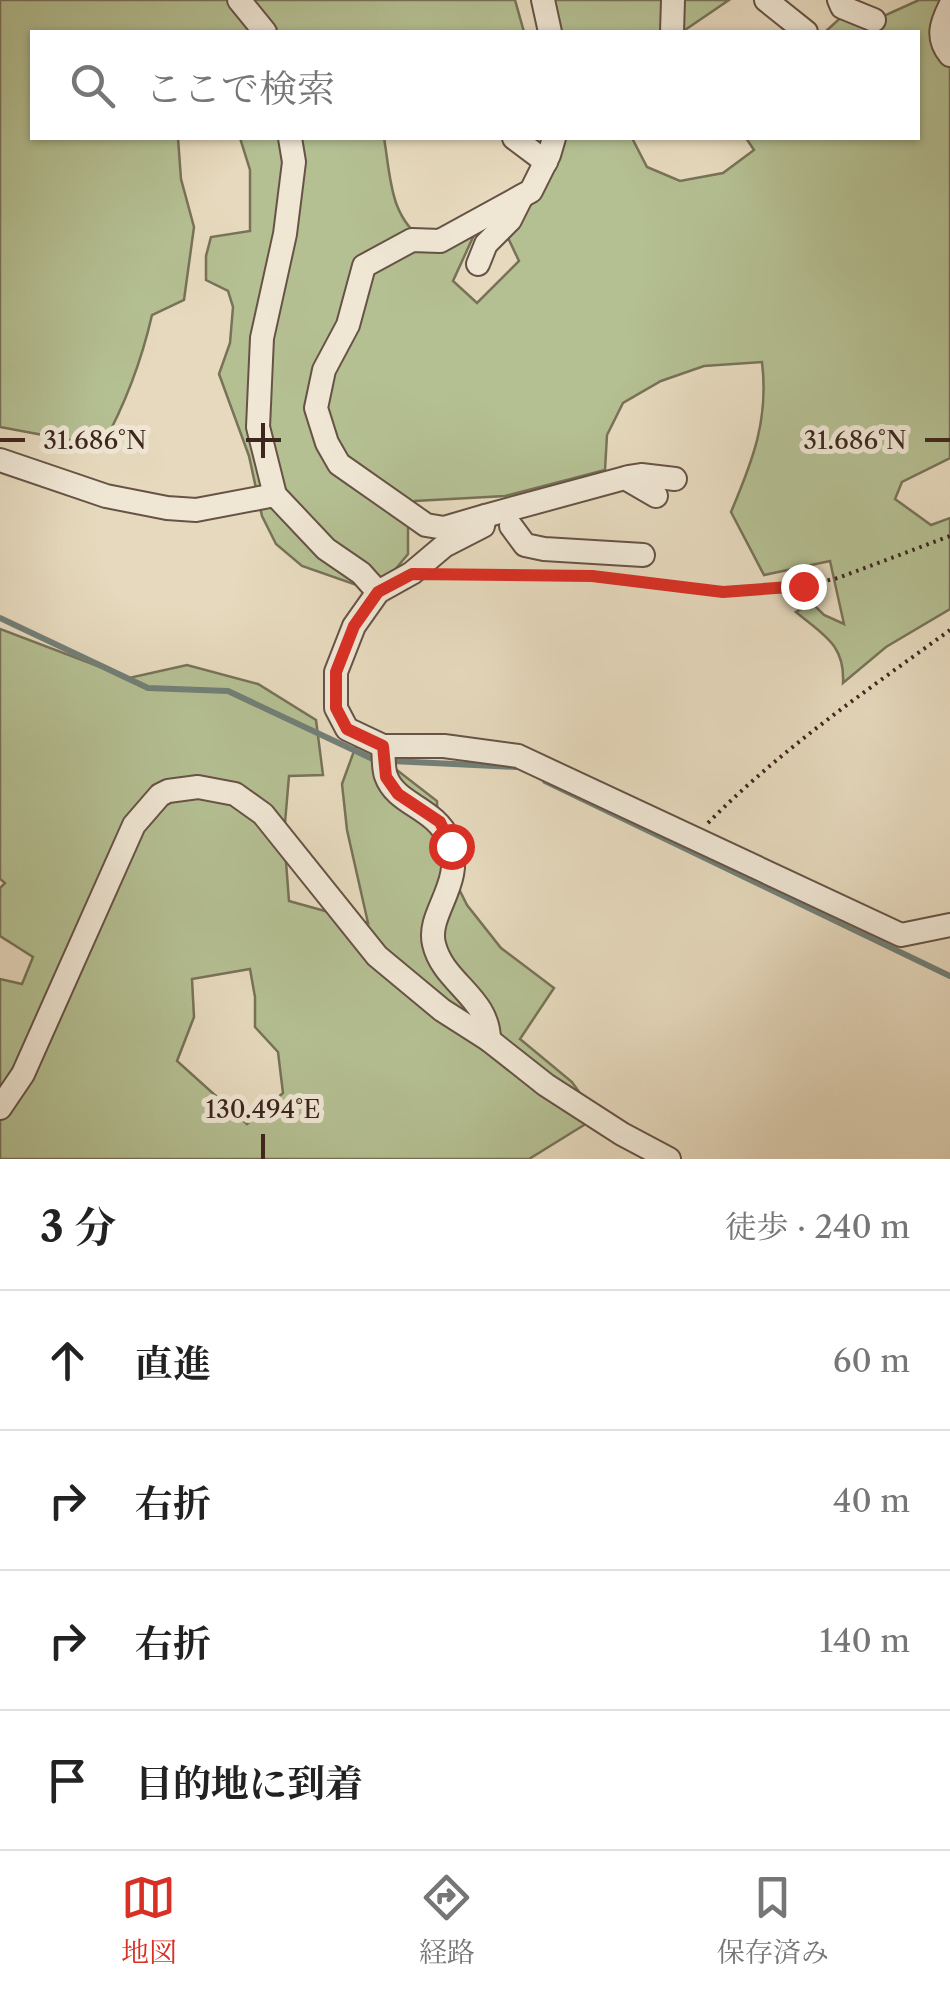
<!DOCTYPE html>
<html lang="ja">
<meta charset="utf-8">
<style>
body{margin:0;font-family:"Libre Caslon Text","Noto Serif JP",serif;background:#f6f6f6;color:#222}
.stop{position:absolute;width:30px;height:30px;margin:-22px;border:8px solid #d93025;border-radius:50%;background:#fff}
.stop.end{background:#d93025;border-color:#fff;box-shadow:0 2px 10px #0008}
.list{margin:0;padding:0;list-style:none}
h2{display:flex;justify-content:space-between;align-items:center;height:130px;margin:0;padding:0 40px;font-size:42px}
h2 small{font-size:32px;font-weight:400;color:#767676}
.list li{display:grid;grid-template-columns:65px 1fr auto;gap:30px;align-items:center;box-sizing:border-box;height:140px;padding:0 40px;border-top:2px solid #e0e0e0}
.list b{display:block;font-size:38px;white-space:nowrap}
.list em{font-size:32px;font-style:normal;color:#767676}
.icon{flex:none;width:55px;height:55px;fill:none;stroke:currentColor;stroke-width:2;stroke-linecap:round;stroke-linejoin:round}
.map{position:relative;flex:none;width:950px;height:1159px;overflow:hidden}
.search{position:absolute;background:#fff;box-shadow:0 2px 8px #0004;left:30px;right:30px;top:30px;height:110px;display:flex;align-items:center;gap:25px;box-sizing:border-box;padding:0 35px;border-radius:0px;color:#767676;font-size:38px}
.sheet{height:690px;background:#fff}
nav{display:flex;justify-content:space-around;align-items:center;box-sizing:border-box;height:140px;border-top:2px solid #e0e0e0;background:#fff;font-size:28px;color:#767676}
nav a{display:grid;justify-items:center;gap:5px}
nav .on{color:#d93025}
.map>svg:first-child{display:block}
.green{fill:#b4bf92;stroke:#787258;stroke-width:2.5;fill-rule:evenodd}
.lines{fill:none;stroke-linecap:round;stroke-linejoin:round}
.stream{stroke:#727f77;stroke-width:6}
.street-casing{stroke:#675346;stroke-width:26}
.path{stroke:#3d261e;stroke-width:4;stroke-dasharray:2.5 5;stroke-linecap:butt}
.street{stroke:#efe6d4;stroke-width:22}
.route{stroke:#d93025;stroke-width:12}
.ticks{fill:none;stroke:#3d261e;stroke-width:4}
.ticks-label{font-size:25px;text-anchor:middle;fill:#3d261e;stroke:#efe6d4;stroke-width:10;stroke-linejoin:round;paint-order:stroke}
</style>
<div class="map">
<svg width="950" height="1159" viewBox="0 0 950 1159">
<rect width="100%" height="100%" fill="#e6d9bd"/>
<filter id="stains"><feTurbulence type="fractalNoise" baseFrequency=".002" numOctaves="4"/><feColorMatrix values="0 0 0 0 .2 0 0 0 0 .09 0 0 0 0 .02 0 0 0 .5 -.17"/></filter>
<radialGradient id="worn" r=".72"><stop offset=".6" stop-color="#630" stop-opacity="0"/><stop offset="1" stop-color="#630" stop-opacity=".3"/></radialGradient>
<g class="green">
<path d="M0,0H515L524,32H32V138H178L181,179L194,227L184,300L152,315C141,363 126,403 102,446L0,427Z"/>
<polygon points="547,0 729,0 682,32 553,32"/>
<path d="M919,0H950V458L902,482L895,499L931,525L950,518V609L886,647L843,683C845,644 823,635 796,612L812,603L824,615L844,624L830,561L764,575L731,512C753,460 769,419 762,362L704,366L661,381L623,403L607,435L605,470L505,496L415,501L408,529V554L384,583L365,588L302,566L276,544L262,516L249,456L219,374L230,343L233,307L228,291L206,280V256L211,237L250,231V170L240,138H384C391,178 389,217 426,242L479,224L453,281L477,303L519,261L501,223L548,138H632L647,167L680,181L723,173L754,150L746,138H918V32H825L849,10L886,15Z"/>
<path d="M0,629L129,678L187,665L258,684L316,720L323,775L289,776L284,835L289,901L368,923L347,830L342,784L358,740L437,801L438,847L467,905L501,948L554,988L520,1039L572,1082L597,1117L529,1159H0V979L22,984L33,957L0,936V888L5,883L0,879ZM250,969L255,997V1027L278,1052L283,1093L247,1124L177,1061L194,1017L192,979Z"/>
</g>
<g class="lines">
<g class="stream">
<polyline points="0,618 148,688 228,691 377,761"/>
<polyline points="392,761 516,767"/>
<polyline points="545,781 950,976"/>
</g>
<g class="street-casing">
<g id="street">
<polyline points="239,0 265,32"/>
<polyline points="543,0 550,32"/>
<polyline points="766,0 806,32"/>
<polyline points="839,0 842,7 874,20"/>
<path d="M950,6C941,24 936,38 950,55"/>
<polyline points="672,32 673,0"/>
<polyline points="290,138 294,162 285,234 262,338 258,427 275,495 326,549 361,573 378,592"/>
<polyline points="514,138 546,162"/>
<polyline points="554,138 549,155 531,191 440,241 412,240 364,266 348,325 324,370 316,408 327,443 339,464 426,525 444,528 485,516 483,526 444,546 412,573 378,592 354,626 336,672 336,708 347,729 383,746 444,746 518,756 901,935 950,925"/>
<polyline points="478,264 486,244 510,220 522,196"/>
<polyline points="0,460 106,496 167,508 196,510 275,495"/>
<polyline points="628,477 641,475 675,479"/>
<polyline points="485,516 625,478 656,496"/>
<polyline points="511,526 525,545 544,549 643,555"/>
<path d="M383,746C384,755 383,768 386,776C396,805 435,807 449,840C466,883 426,913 434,944C443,983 489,997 489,1040"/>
<polyline points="0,1108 23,1074 134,825 160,795 168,791 198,787 235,794 263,814 377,956 442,1010 489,1040 546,1085 622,1134 669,1159"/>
</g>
</g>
<g class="path">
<polyline points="447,573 592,576 723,592 803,586 838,578 950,536"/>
<path d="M708,823C781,749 866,691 950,630"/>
</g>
<use href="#street" class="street"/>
</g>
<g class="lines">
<polyline class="route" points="451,846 440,822 398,794 386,777 383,746 347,729 336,708 336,672 354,626 378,592 412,574 592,576 723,592 803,586"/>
</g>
<path class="ticks" d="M263,423V458M0,440H25M246,440H281M925,440H950M263,1134V1159"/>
<g class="ticks-label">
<text x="95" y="449">31.686°N</text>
<text x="855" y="449">31.686°N</text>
<text x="263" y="1118">130.494°E</text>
</g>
<rect width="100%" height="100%" filter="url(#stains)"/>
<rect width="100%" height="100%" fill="url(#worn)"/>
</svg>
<div class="stop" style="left:451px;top:846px"></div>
<div class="stop end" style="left:803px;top:586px"></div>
<div class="search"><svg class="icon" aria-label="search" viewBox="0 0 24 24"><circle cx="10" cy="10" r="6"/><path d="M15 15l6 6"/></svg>ここで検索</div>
</div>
<section class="sheet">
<h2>3 分<small>徒歩 · 240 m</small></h2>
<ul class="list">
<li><svg class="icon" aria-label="ahead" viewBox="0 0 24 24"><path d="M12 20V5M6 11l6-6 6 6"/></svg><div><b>直進</b></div><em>60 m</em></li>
<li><svg class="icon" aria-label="right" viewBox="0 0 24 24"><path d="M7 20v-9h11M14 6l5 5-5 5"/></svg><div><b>右折</b></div><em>40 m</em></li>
<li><svg class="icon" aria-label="right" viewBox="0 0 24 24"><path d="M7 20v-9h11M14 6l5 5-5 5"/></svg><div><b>右折</b></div><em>140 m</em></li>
<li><svg class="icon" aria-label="arrive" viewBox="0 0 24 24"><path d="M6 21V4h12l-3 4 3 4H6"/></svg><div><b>目的地に到着</b></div></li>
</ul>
</section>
<nav>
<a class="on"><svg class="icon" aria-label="map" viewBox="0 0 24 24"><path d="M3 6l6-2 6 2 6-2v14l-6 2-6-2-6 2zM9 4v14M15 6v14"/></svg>地図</a>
<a><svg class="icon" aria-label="directions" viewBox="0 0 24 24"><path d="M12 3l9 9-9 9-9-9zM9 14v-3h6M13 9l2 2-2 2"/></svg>経路</a>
<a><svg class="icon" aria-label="saved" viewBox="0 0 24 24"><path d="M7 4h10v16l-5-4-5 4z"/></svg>保存済み</a>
</nav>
